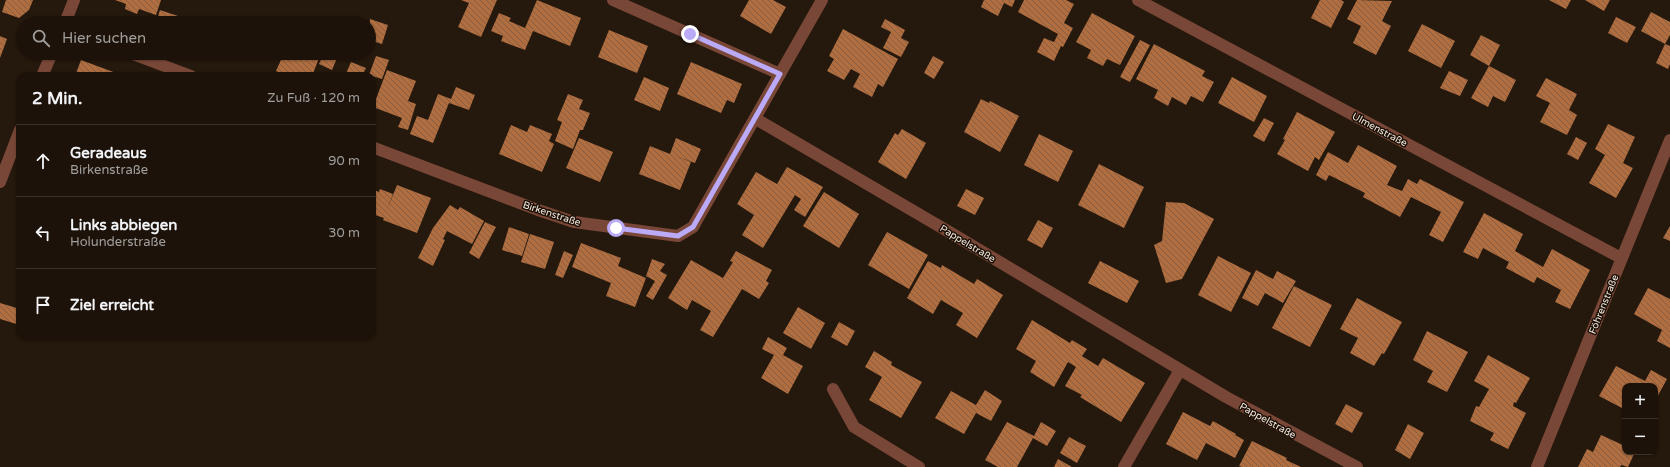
<!DOCTYPE html>
<html lang="de">
<meta charset="utf-8">
<style>
body{margin:0;font-family:"Varela Round",sans-serif;background:#292017;color:#f1f3f6}
.controls{position:absolute;right:12px;bottom:12px;display:grid;overflow:hidden;border-radius:8px;box-shadow:0 1px 3px #0004}
.controls button{width:36px;height:36px;display:grid;place-items:center;padding:0;border:0;border-bottom:1px solid #3a322a;background:#1c1209;color:#f1f3f6;font:20px sans-serif}
.stop{position:absolute;width:12px;height:12px;margin:-9px;border:3px solid #baaaf7;border-radius:50%;background:#fff}
.stop.end{background:#baaaf7;border-color:#fff;box-shadow:0 1px 4px #0008}
.list{margin:0;padding:0;list-style:none}
h2{display:flex;justify-content:space-between;align-items:center;height:52px;margin:0;padding:0 16px;font-size:17px}
h2 small{font-size:13px;font-weight:400;color:#a09e9c}
.list li{display:grid;grid-template-columns:26px 1fr auto;gap:12px;align-items:center;box-sizing:border-box;height:72px;padding:0 16px;border-top:1px solid #3a322a}
.list b{display:block;font-size:15px;white-space:nowrap}
.list p{margin:0;font-size:13px;white-space:nowrap;color:#a09e9c}
.list em{font-size:13px;font-style:normal;color:#a09e9c}
.icon{flex:none;width:22px;height:22px;fill:none;stroke:currentColor;stroke-width:2;stroke-linecap:round;stroke-linejoin:round}
.map{position:relative;flex:none;width:1670px;height:467px;overflow:hidden}
.search{position:absolute;background:#1c1209;box-shadow:0 1px 3px #0004;left:16px;top:16px;width:360px;height:44px;display:flex;align-items:center;gap:10px;box-sizing:border-box;padding:0 14px;border-radius:22px;color:#a09e9c;font-size:15px}
.panel{position:absolute;background:#1c1209;box-shadow:0 1px 3px #0004;left:16px;top:72px;width:360px;height:268px;border-radius:12px}
.map>svg:first-child{display:block}
.building{fill:url(#building-back-hatch)}
.lines{fill:none;stroke-linecap:round;stroke-linejoin:round}
.minor{stroke:#794737;stroke-width:12}
.route{stroke:#baaaf7;stroke-width:5}
.labels{text-anchor:middle;stroke-width:3;stroke-linejoin:round;paint-order:stroke}
.street-label{font-size:10px;fill:#f4eae2;stroke:#1b0f04}
</style>
<div class="map">
<svg width="1670" height="467" viewBox="0 0 1670 467">
<defs>
<pattern id="building-back-hatch" width="6" height="6" patternUnits="userSpaceOnUse"><rect width="6" height="6" fill="#b06e40"/><path d="M-1 5l2 2M0 0l6 6M5-1l2 2" fill="none" stroke="#875e42"/></pattern>
</defs>
<rect width="100%" height="100%" fill="#25180c"/>
<g class="building">
<polygon points="6,0 33,0 29,10 19,18 2,12"/>
<polygon points="115,0 161,0 156,15 139,9 137,14 125,9 126,4"/>
<polygon points="461,0 497,0 481,37 458,27 469,3"/>
<polygon points="537,0 581,18 570,46 533,31 525,50 501,41 503,36 491,31 499,13 511,18 509,21 525,28"/>
<polygon points="749,0 773,0 786,7 771,34 740,16"/>
<polygon points="984,0 1015,0 1012,7 1004,3 998,16 981,7"/>
<polygon points="1024,0 1066,0 1074,4 1064,23 1073,28 1063,47 1061,46 1054,61 1037,52 1044,38 1054,42 1058,34 1018,12"/>
<polygon points="1320,0 1341,0 1344,2 1331,28 1311,18"/>
<polygon points="1357,0 1392,1 1382,21 1391,26 1376,55 1353,43 1361,26 1347,19"/>
<polygon points="1549,0 1571,0 1566,9"/>
<polygon points="1585,0 1610,0 1604,11"/>
<polygon points="160,10 178,16 176,23 156,23"/>
<polygon points="1651,12 1670,22 1670,35 1665,44 1641,31"/>
<polygon points="1092,13 1135,36 1120,65 1107,59 1103,66 1087,58 1091,50 1076,42"/>
<polygon points="268,17 285,23 266,23"/>
<polygon points="1616,17 1636,27 1627,43 1608,33"/>
<polygon points="370,19 388,25 382,44 369,40"/>
<polygon points="885,19 905,30 901,38 909,42 901,57 883,48 891,32 881,27"/>
<polygon points="1422,24 1455,41 1441,68 1408,51"/>
<polygon points="843,29 898,59 883,87 878,84 872,97 853,87 860,74 851,69 844,80 827,71 834,59 829,56"/>
<polygon points="609,30 648,46 637,73 598,57"/>
<polygon points="1481,35 1500,45 1489,66 1470,55"/>
<polygon points="0,36 7,39 0,58"/>
<polygon points="1140,40 1150,45 1130,82 1120,77"/>
<polygon points="1154,44 1205,71 1202,76 1214,82 1203,102 1191,96 1186,105 1172,97 1168,106 1154,98 1158,90 1136,79"/>
<polygon points="1665,44 1670,46 1670,64 1668,69 1656,63"/>
<polygon points="284,53 321,53 312,76 288,76 276,71"/>
<polygon points="324,53 339,53 332,70 319,64"/>
<polygon points="376,56 389,60 382,79 369,75"/>
<polygon points="933,56 944,62 934,79 924,73"/>
<polygon points="81,60 116,73 114,76 75,76"/>
<polygon points="351,62 366,68 362,76 345,76"/>
<polygon points="691,62 742,84 734,103 727,100 721,113 677,94"/>
<polygon points="1489,66 1516,80 1505,102 1493,96 1488,107 1471,98"/>
<polygon points="387,70 416,81 408,101 416,104 408,130 398,127 402,118 373,107"/>
<polygon points="1449,71 1468,80 1460,96 1440,88"/>
<polygon points="644,77 669,88 660,111 634,100"/>
<polygon points="1232,77 1267,96 1254,122 1218,103"/>
<polygon points="1546,78 1577,94 1569,110 1577,115 1567,135 1540,122 1550,103 1536,96"/>
<polygon points="456,87 475,95 469,110 449,103 433,143 410,134 417,116 428,120 438,94 451,99"/>
<polygon points="568,94 583,100 579,109 590,113 583,130 580,130 573,149 555,141 562,122 557,120"/>
<polygon points="981,99 989,103 990,101 1019,116 1000,152 964,132"/>
<polygon points="1297,112 1335,132 1319,160 1315,157 1308,171 1277,154 1285,140 1283,139"/>
<polygon points="1264,118 1274,123 1264,142 1253,136"/>
<polygon points="1608,124 1635,137 1623,163 1633,168 1616,198 1589,183 1605,155 1595,149"/>
<polygon points="511,125 527,132 530,125 552,134 549,141 554,144 542,172 499,154"/>
<polygon points="902,129 926,143 906,179 878,162 895,133 898,135"/>
<polygon points="1039,134 1073,151 1058,182 1024,165"/>
<polygon points="1576,137 1587,143 1578,160 1567,154"/>
<polygon points="579,138 613,152 600,182 566,168"/>
<polygon points="676,138 701,149 695,163 676,156 691,162 680,190 639,174 650,146 670,154"/>
<polygon points="1358,145 1397,166 1387,185 1402,191 1408,179 1417,184 1420,179 1464,202 1443,242 1429,235 1441,212 1411,197 1400,217 1363,197 1365,193 1329,175 1326,181 1316,175 1328,152 1348,163"/>
<polygon points="1099,164 1144,187 1124,228 1078,205"/>
<polygon points="787,167 823,187 805,217 794,210 801,199 795,195 763,248 742,235 754,215 737,204 756,172 777,184"/>
<polygon points="397,185 431,198 417,233 383,220 384,218 372,214 372,189 379,192 380,189 393,194 387,210"/>
<polygon points="966,189 984,198 975,215 957,206"/>
<polygon points="824,192 859,214 839,248 803,226"/>
<polygon points="1166,202 1184,203 1214,219 1182,279 1166,283 1154,245 1162,241"/>
<polygon points="450,205 458,210 460,207 484,221 472,244 447,231 443,239 445,240 433,266 418,258 433,228"/>
<polygon points="1484,213 1523,234 1515,251 1543,267 1552,249 1590,270 1570,309 1555,302 1561,290 1537,277 1534,283 1506,268 1509,262 1483,248 1478,259 1463,252"/>
<polygon points="1038,220 1053,228 1042,248 1027,240"/>
<polygon points="485,222 496,227 479,259 469,253"/>
<polygon points="1670,226 1670,241 1663,238"/>
<polygon points="509,227 529,234 522,256 502,250"/>
<polygon points="887,232 928,255 909,289 868,265"/>
<polygon points="530,234 554,242 545,269 521,262"/>
<polygon points="581,243 621,258 618,266 646,278 635,307 606,296 611,283 572,267"/>
<polygon points="564,251 573,255 563,278 555,275"/>
<polygon points="736,251 772,270 766,281 769,283 759,299 742,289 713,337 700,330 711,311 692,300 687,310 668,298 691,260 723,278 733,262 730,261"/>
<polygon points="1218,256 1251,273 1231,312 1198,295"/>
<polygon points="652,259 665,264 660,271 667,275 653,300 646,296 655,281 646,276"/>
<polygon points="928,261 941,268 942,265 974,284 977,279 1003,295 977,338 956,325 963,313 941,300 933,314 907,298"/>
<polygon points="1100,261 1139,281 1127,303 1088,283"/>
<polygon points="1256,270 1273,279 1277,271 1296,281 1283,303 1265,293 1258,306 1242,298"/>
<polygon points="1294,286 1332,305 1310,347 1272,328"/>
<polygon points="1648,288 1670,299 1670,348 1657,341 1662,330 1634,314"/>
<polygon points="1357,298 1402,322 1384,354 1382,353 1374,366 1350,353 1358,338 1340,329"/>
<polygon points="0,303 20,309 20,325 0,319"/>
<polygon points="798,307 825,323 811,349 783,333"/>
<polygon points="1032,320 1070,343 1072,340 1087,349 1082,356 1098,366 1103,358 1145,383 1121,422 1080,397 1082,395 1065,386 1076,367 1068,362 1054,387 1030,372 1036,361 1016,349"/>
<polygon points="839,322 855,331 847,346 831,337"/>
<polygon points="1427,331 1468,352 1447,392 1427,382 1433,371 1413,360"/>
<polygon points="768,337 787,348 783,355 803,366 788,394 761,378 774,355 762,349"/>
<polygon points="874,351 892,362 891,365 922,382 901,418 869,400 882,377 865,367"/>
<polygon points="1488,355 1530,378 1516,403 1514,402 1513,406 1526,413 1508,449 1490,440 1494,433 1470,421 1476,406 1479,407 1489,389 1474,381"/>
<polygon points="1616,366 1645,381 1651,370 1667,379 1655,401 1655,386 1625,386 1625,402 1622,408 1599,396"/>
<polygon points="985,390 1002,401 991,421 976,413 964,434 935,418 951,391 976,405"/>
<polygon points="1346,404 1363,413 1352,433 1335,424"/>
<polygon points="1183,412 1210,426 1213,421 1236,434 1235,435 1244,440 1235,458 1206,443 1197,460 1166,444"/>
<polygon points="1007,422 1034,436 1041,422 1056,431 1047,446 1033,438 1017,467 998,467 985,460"/>
<polygon points="1408,424 1424,433 1410,459 1395,450"/>
<polygon points="1601,435 1625,446 1625,452 1635,452 1628,467 1621,465 1620,467 1578,467 1587,449 1593,452"/>
<polygon points="1069,437 1086,446 1077,463 1060,453"/>
<polygon points="1252,441 1287,458 1286,460 1301,467 1242,467 1239,466"/>
<polygon points="1058,459 1072,467 1054,467"/>
</g>
<g class="lines">
<g class="minor">
<polyline points="613,0 780,74"/>
<polyline points="1138,0 1621,258"/>
<polyline points="65,23 74,0"/>
<polyline points="130,53 191,76"/>
<polyline points="42,76 52,53"/>
<polyline points="756,119 951,233 1226,397 1357,467"/>
<polyline points="372,147 538,210 574,222 678,236 693,227 822,0"/>
<polyline points="0,182 20,130"/>
<polyline points="833,389 854,427 919,467"/>
<polyline points="1124,467 1180,370"/>
<polyline points="1537,467 1670,140"/>
</g>
</g>
<g class="lines">
<polyline class="route" points="616,228 678,236 693,227 780,74 690,34"/>
</g>
<g class="labels">
<g class="street-label">
<text transform="translate(1380 129) rotate(28)" y="4">Ulmenstraße</text>
<text transform="translate(552 213) rotate(18)" y="4">Birkenstraße</text>
<text transform="translate(968 243) rotate(31)" y="4">Pappelstraße</text>
<text transform="translate(1603 304) rotate(-68)" y="4">Föhrenstraße</text>
<text transform="translate(1268 420) rotate(29)" y="4">Pappelstraße</text>
</g>
</g>
</svg>
<div class="controls">
<button>+</button>
<button>−</button>
</div>
<div class="stop" style="left:616px;top:228px"></div>
<div class="stop end" style="left:690px;top:34px"></div>
<div class="search"><svg class="icon" aria-label="search" viewBox="0 0 24 24"><circle cx="10" cy="10" r="6"/><path d="M15 15l6 6"/></svg>Hier suchen</div>
<section class="panel">
<h2>2 Min.<small>Zu Fuß · 120 m</small></h2>
<ul class="list">
<li><svg class="icon" aria-label="ahead" viewBox="0 0 24 24"><path d="M12 20V5M6 11l6-6 6 6"/></svg><div><b>Geradeaus</b><p>Birkenstraße</p></div><em>90 m</em></li>
<li><svg class="icon" aria-label="left" viewBox="0 0 24 24"><path d="M17 20v-9H6M10 6l-5 5 5 5"/></svg><div><b>Links abbiegen</b><p>Holunderstraße</p></div><em>30 m</em></li>
<li><svg class="icon" aria-label="arrive" viewBox="0 0 24 24"><path d="M6 21V4h12l-3 4 3 4H6"/></svg><div><b>Ziel erreicht</b></div></li>
</ul>
</section>
</div>
